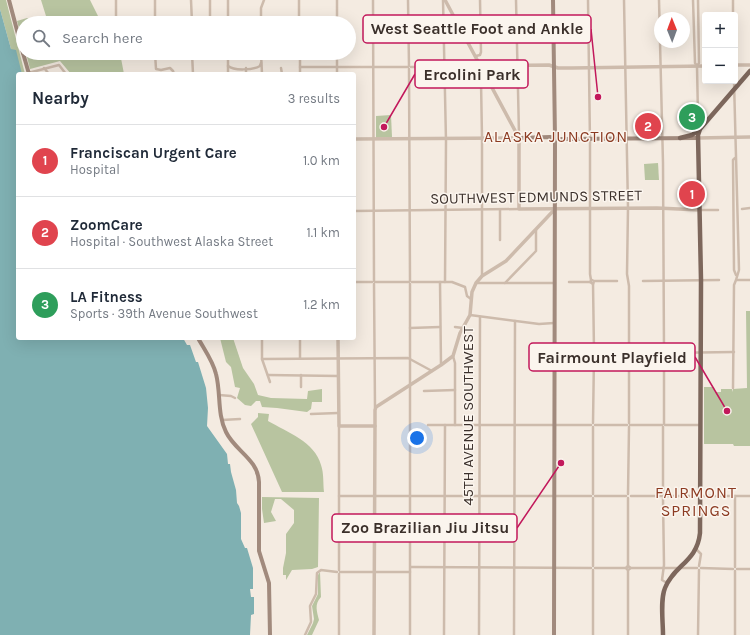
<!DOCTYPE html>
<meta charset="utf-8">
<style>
body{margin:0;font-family:Karla,sans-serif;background:#f2f2f3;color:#1f2937}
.controls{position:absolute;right:12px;top:12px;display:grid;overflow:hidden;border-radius:4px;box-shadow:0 4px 16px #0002}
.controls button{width:36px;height:36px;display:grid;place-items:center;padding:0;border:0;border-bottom:1px solid #e0e1e3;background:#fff;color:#1f2937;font:20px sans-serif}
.compass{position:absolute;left:654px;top:12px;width:36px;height:36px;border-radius:50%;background:#fff;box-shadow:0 4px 16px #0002;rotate:359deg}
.you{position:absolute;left:417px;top:438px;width:14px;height:14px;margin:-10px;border:3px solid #fff;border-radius:50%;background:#1a73e8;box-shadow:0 0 0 6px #1a73e833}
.badge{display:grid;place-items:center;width:26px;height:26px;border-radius:50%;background:#111827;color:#fff;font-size:13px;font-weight:700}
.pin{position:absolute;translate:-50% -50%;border:2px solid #fff;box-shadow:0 1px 4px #0006}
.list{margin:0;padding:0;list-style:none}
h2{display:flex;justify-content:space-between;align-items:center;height:52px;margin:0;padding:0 16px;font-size:17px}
h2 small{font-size:13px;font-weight:400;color:#747a83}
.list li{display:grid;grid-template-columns:26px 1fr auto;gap:12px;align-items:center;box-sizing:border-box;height:72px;padding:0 16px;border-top:1px solid #e0e1e3}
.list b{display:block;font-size:15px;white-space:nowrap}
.list p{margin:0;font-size:13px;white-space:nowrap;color:#747a83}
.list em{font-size:13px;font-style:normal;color:#747a83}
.icon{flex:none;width:22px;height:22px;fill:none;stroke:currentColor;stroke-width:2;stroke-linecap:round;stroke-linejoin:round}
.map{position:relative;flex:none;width:750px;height:635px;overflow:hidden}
.search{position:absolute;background:#fff;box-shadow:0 4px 16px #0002;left:16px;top:16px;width:340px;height:44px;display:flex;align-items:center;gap:10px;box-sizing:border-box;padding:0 14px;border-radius:22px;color:#747a83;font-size:15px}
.panel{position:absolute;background:#fff;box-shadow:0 4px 16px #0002;left:16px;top:72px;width:340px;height:268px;border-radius:4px}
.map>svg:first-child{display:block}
.green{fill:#b8c4a0}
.water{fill:#7fb0b2}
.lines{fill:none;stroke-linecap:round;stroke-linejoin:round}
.minor{stroke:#cdbbac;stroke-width:2.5}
.tertiary{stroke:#cdbbac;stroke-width:3.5}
.secondary{stroke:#a18a7d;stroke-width:4}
.primary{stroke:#7d675c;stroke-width:4.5}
.labels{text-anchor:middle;stroke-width:3;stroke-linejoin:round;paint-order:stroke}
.street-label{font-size:15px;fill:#3b302b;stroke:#fbf5ee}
.neighbourhood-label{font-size:16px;letter-spacing:1px;fill:#8c3b22;stroke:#fbf5ee}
.leader{fill:none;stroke:#c2185b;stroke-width:1.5}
.callout-dot{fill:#c2185b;stroke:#fbf5ee;stroke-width:1.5}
.callout{fill:#fbf5ee;stroke:#c2185b;stroke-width:1.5}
.callout-label{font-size:16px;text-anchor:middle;font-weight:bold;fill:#3b302b}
</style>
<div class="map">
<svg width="750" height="635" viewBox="0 0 750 635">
<rect width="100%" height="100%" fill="#f4ebe1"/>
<g class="green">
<polygon points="0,0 6,0 25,74 22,74 18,63 11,49 0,9"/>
<polygon points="41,0 90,0 100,20 113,23 23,23 23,42 17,21 27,18 32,21 46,16"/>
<polygon points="26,53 120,53 124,74 71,74 60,61 30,69"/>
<polygon points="391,115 392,137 376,138 376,116"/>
<polygon points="658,163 659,180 645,180 644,164"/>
<polygon points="746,311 750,311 750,446 734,446 733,444 704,444 704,387 714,387 715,392 721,392 721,389 732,389 733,392 733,389 747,388"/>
<polygon points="220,338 233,338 243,368 254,384 258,395 271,398 307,399 308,391 322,389 322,402 312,402 311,409 307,412 277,408 262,407 260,401 256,401 251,406 245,405 237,398 240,388 235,387 231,367 226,362"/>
<path d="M258,413L269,414L268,421C287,432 315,442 321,465C324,473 323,484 324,492H282L251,424L258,417Z"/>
<polygon points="262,497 319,498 318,567 312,569 292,570 286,580 286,575 283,575 283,568 286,553 286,534 294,523 294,510 281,499 275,499 271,512 276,521 264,523 262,509"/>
<path d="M320,572L321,597C314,604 317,612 319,620L312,635H307L313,623L314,619L312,606L318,594V575Z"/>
</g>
<polygon class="water" points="0,9 11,49 16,50 22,74 18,74 18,338 183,338 187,345 190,345 196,362 198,362 206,388 208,408 207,426 227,454 228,464 230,464 231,472 236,490 237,503 239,506 241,513 241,539 245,548 247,548 253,568 253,589 250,589 251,597 254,597 254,614 251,615 250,635 0,635"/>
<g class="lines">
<g class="minor">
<polyline points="116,0 116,23"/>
<polyline points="155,0 155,23"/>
<polyline points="191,0 192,23"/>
<polyline points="228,0 228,23"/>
<polyline points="299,0 299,23"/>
<polyline points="337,0 337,23"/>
<polyline points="373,0 374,281"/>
<polyline points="408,0 409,66"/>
<polyline points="443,0 446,141 445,282"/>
<polyline points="516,0 519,135"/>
<polyline points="588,0 590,142 590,274 591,280"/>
<polyline points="624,0 628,208 627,274 629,286 629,352"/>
<polyline points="659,0 660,41"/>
<polyline points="693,0 695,63 697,66"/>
<polyline points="698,0 699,63 697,66 698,116 704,125"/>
<polyline points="733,0 733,15"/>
<polyline points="210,23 210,0"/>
<polyline points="261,23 261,8 264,0"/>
<polyline points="660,42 663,163 664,352"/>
<polyline points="155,53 156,69 161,70 170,68 173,71 174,74"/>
<polyline points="192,53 193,74"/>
<polyline points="228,53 228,74"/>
<polyline points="261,53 262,74"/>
<polyline points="300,53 300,74"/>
<polyline points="337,53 337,74"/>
<polyline points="476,56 480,55 481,52 480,0"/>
<path d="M228,66C234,71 253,70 260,66L261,63"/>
<polyline points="300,67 408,67"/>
<polyline points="411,67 481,66"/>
<polyline points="44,68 49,74"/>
<polyline points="246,68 246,74"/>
<polyline points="281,68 282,74"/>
<polyline points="409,69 410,281"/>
<polyline points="28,73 59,65 66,74"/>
<polyline points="735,158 733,160 734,270 736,275"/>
<polyline points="742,209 750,208"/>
<polyline points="500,210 500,240"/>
<polyline points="700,210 718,210"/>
<polyline points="354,211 519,209"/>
<polyline points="482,276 482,138 481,81 482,79 486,76"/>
<polyline points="737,280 750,280"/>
<polyline points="594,281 593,284 590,282 592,280 594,281 617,281"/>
<polyline points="643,281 719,280"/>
<polyline points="354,282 372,282"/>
<polyline points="375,282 409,282"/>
<polyline points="412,282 452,282 465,287 467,296 471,299"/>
<polyline points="440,282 441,365"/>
<polyline points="569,282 590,282"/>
<polyline points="476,283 555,283"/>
<polyline points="505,283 536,251 536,230"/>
<polyline points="593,283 594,351"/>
<polyline points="374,284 375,408"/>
<polyline points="470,315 539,324 554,323"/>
<polyline points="455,327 463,328"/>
<polyline points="410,328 440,327"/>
<polyline points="262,338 262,359 270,382"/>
<polyline points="300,338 300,358"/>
<polyline points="555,353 591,353"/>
<polyline points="596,353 627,353"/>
<polyline points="630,353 662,353"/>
<polyline points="665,353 734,352"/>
<polyline points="629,355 629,423"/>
<polyline points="453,356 455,363 455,425"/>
<polyline points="262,359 408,358 432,371"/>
<polyline points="268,375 338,376"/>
<polyline points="301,387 301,375"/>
<polyline points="733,388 734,285 736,280 739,270 734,81"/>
<polyline points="424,391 455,390"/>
<polyline points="219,395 231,396 235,398"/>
<polyline points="311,414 338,413"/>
<polyline points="222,420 240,419"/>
<polyline points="593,423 594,356"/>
<polyline points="664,424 664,355"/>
<polyline points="428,425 591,425"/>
<polyline points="595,425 627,425"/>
<polyline points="630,425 662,425"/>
<polyline points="665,425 700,425"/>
<polyline points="593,494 593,427"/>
<polyline points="628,494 629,427"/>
<polyline points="663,494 663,427"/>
<polyline points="339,496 591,496"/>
<polyline points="595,496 626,496"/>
<polyline points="631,496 662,496"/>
<polyline points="665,496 750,496"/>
<polyline points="735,496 735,567"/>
<polyline points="593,498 593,566"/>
<polyline points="663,498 664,565 662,580 667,583"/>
<polyline points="696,549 701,554 699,566"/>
<polyline points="628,566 628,498"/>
<polyline points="411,567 591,568"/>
<polyline points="595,568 626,568"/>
<polyline points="631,568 628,570 626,568 628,566 631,568 697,568"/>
<polyline points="701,568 733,569"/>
<polyline points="737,569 750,569"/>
<polyline points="339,570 339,426"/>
<polyline points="593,570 593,635"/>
<polyline points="735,571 735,635"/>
<polyline points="340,572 410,572"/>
<polyline points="339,574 339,635"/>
<polyline points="305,635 311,622 310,606 316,594 317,573 321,570 337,572"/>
<polyline points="410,635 410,284"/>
<polyline points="444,635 445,425"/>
<polyline points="479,635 480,317"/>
<polyline points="514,635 515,321"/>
<polyline points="628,635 628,570"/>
<polyline points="698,635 699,570"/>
</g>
<g class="tertiary">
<polyline points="445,0 519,138 519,209 657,208 700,210"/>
<polyline points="735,65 750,65"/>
<polyline points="481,66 549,65 558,68 572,68 705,66"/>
<polyline points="698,138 750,137"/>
<polyline points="354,139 519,138"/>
<polyline points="338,338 339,426 375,426"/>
<polyline points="374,635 375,426 375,410 376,407 441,365 453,356 460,333 470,315 472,292 476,283 482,276 506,261 555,209"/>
</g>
<g class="secondary">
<polyline points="9,0 23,53"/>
<polyline points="553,0 555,138 554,635"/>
<polyline points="23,53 29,74"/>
<polyline points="519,138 550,137 560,139 698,138"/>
<path d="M198,338C204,349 213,361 216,374C221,393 217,414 226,432C235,451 258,459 259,482V551L269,583L270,635"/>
</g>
<g class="primary">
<polyline points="680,138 692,135 699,130"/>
<path d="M663,635C663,621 660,600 665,588C674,565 697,562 700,533L701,280L698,135L700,129L750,71"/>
</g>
</g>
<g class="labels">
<g class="street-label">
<text transform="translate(536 197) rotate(-1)" y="5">SOUTHWEST EDMUNDS STREET</text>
<text transform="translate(468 416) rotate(-90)" y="5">45TH AVENUE SOUTHWEST</text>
</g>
<g class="neighbourhood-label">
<text x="556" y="142">ALASKA JUNCTION</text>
<text x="696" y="498">FAIRMONT<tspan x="696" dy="18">SPRINGS</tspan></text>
</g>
</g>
<path class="leader" d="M598 97L591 29M384 127L415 74M727 411L695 357M561 463L517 528"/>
<g class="callout-dot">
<circle cx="598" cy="97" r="4"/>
<circle cx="384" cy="127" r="4"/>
<circle cx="727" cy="411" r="4"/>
<circle cx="561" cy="463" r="4"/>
</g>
<g class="callout">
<rect x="363" y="15" width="228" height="28" rx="4"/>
<rect x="415" y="60" width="113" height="28" rx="4"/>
<rect x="529" y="343" width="166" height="28" rx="4"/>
<rect x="332" y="514" width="185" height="28" rx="4"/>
</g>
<g class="callout-label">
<text x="477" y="34">West Seattle Foot and Ankle</text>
<text x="472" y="80">Ercolini Park</text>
<text x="612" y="363">Fairmount Playfield</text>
<text x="425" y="533">Zoo Brazilian Jiu Jitsu</text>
</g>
</svg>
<div class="controls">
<button>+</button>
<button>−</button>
</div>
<svg class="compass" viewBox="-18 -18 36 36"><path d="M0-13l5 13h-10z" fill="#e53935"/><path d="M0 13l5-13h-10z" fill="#747a83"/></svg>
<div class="you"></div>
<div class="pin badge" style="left:692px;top:194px;background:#e0444e">1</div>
<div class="pin badge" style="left:648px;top:126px;background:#e0444e">2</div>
<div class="pin badge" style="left:692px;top:117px;background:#2e9e5b">3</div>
<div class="search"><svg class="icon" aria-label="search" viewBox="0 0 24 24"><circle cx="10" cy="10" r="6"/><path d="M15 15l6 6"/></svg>Search here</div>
<section class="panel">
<h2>Nearby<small>3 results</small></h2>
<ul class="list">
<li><span class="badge" style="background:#e0444e">1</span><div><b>Franciscan Urgent Care</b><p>Hospital</p></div><em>1.0 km</em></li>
<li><span class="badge" style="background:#e0444e">2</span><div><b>ZoomCare</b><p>Hospital · Southwest Alaska Street</p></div><em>1.1 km</em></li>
<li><span class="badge" style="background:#2e9e5b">3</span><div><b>LA Fitness</b><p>Sports · 39th Avenue Southwest</p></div><em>1.2 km</em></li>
</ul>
</section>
</div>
